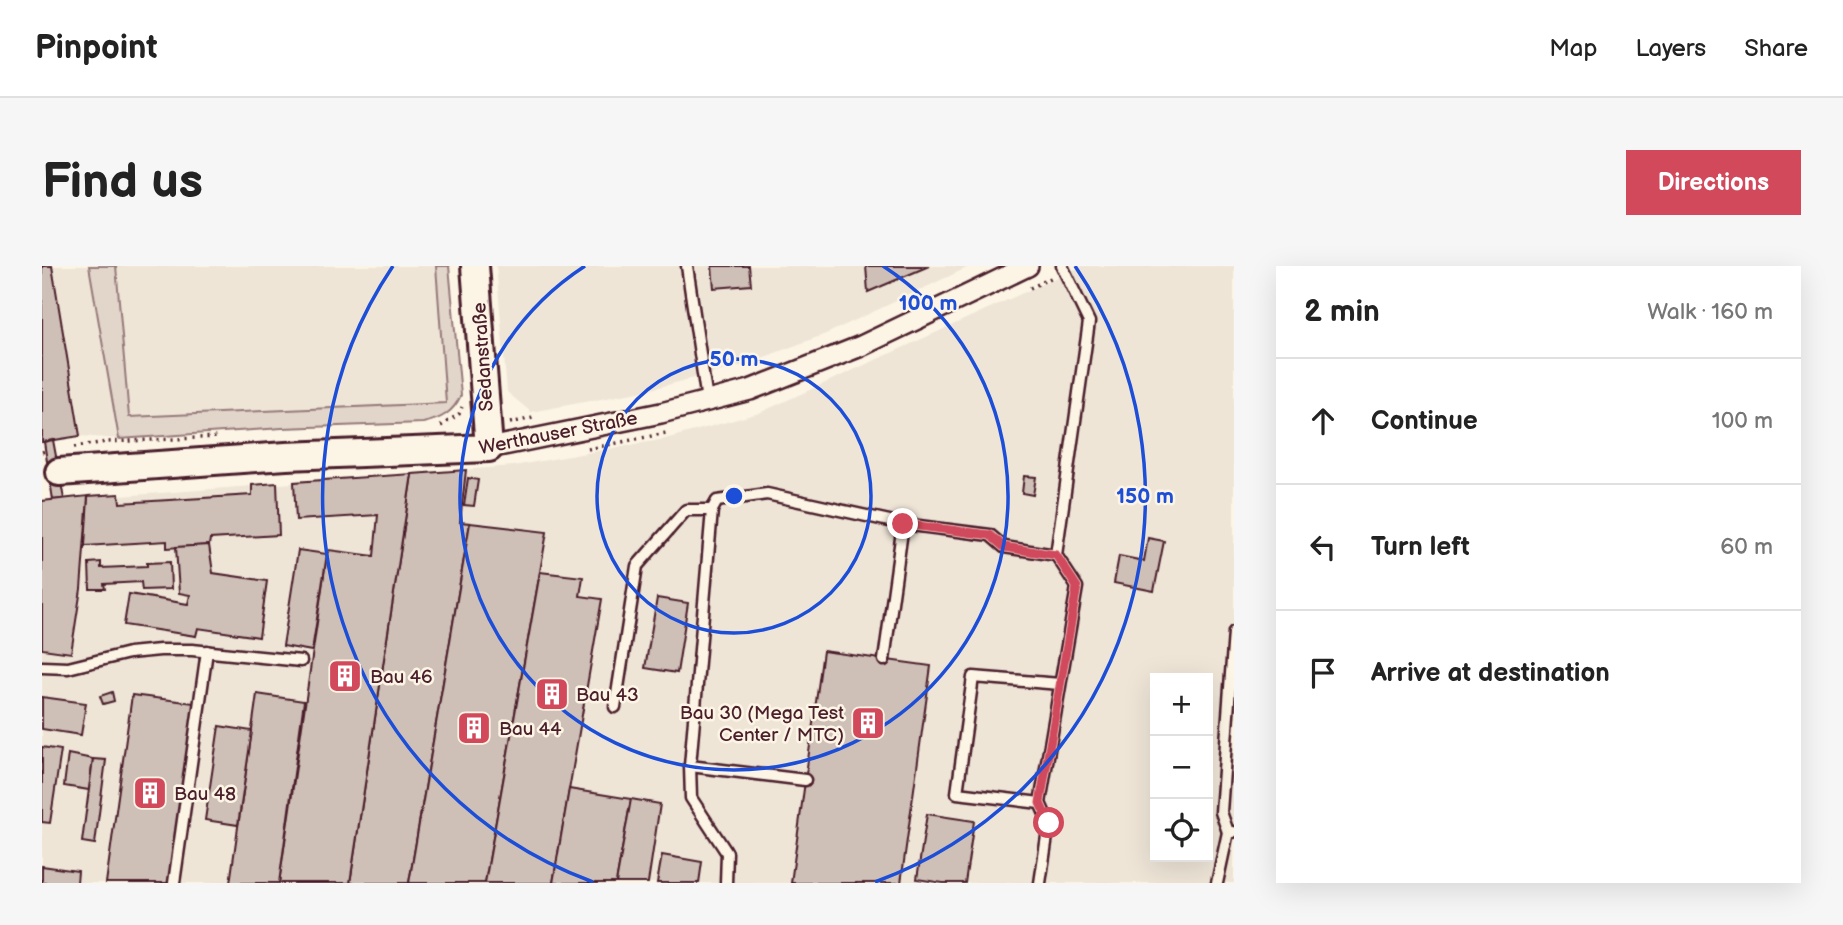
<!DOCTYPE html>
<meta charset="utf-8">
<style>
body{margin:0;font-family:"Balsamiq Sans",sans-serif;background:#f6f6f6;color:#222}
.controls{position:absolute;right:21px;bottom:21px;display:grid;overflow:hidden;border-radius:0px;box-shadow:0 7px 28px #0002}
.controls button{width:63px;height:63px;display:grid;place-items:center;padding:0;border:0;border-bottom:2px solid #e0e0e0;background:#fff;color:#222;font:35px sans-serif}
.stop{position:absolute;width:21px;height:21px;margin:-16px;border:5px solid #d1495b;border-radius:50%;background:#fff}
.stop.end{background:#d1495b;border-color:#fff;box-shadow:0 2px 7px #0008}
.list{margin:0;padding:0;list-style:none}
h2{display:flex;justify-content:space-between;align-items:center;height:91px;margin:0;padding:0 28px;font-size:30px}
h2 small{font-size:23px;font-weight:400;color:#767676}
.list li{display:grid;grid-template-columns:46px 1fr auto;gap:21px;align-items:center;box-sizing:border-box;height:126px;padding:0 28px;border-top:2px solid #e0e0e0}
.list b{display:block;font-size:26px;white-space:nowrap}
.list em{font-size:23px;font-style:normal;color:#767676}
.icon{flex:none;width:38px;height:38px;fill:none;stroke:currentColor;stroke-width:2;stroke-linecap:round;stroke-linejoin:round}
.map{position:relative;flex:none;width:1192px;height:617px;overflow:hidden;border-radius:0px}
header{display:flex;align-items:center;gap:42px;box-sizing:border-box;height:98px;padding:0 35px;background:#fff;border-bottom:2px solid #e0e0e0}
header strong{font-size:33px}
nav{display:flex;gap:38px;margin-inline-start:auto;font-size:24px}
.intro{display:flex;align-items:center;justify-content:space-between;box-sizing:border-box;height:168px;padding:0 42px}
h1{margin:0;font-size:49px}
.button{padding:18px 32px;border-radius:0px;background:#d1495b;color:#fff;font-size:24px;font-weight:700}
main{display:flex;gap:42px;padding:0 42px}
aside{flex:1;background:#fff;border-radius:0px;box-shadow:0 7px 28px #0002}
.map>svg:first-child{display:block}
.built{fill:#eee5d7;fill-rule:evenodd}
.green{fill:#e2d5ca;stroke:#967a7a;stroke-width:2}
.building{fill:#cfc0b7;stroke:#4a1f2b;stroke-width:2}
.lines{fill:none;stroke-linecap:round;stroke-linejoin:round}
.service-casing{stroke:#4a1f2b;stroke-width:15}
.minor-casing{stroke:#4a1f2b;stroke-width:24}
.secondary-casing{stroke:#4a1f2b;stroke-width:32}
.path{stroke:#4a1f2b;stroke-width:3.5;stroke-dasharray:2 5;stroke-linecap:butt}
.service{stroke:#fcf5e5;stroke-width:10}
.minor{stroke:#fcf5e5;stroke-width:19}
.secondary{stroke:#fcf5e5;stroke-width:26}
.route{stroke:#d1495b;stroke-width:9}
.ring{fill:none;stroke:#1d4ed8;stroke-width:3.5}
.labels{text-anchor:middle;stroke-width:5;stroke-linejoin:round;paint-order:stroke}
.street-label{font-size:19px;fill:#4a1f2b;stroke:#fcf5e5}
.poi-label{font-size:19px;fill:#4a1f2b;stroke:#fcf5e5;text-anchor:start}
.centre{fill:#1d4ed8;stroke:#fcf5e5;stroke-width:3.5}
.ring-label{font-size:21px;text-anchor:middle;font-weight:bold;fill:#1d4ed8;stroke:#fcf5e5;stroke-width:5;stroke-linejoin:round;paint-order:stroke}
</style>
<header>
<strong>Pinpoint</strong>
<nav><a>Map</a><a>Layers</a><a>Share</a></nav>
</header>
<div class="intro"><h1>Find us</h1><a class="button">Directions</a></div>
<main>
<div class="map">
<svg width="1192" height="617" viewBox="0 0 1192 617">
<rect width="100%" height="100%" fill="#fcf5e5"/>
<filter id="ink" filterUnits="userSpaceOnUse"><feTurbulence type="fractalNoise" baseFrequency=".0143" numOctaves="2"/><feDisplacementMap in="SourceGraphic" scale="14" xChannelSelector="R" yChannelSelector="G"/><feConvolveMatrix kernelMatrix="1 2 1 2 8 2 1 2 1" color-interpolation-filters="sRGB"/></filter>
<g filter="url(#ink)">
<g class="built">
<polygon points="0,0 407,0 419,129 414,139 407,147 396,153 381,157 240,162 77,173 38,170 0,176"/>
<polygon points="454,0 929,0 784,68 699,100 602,125 489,146 465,126"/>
<path d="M1040,0H1192V617H0V236L471,200L623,173L717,147ZM1113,412H1166V591H1113Z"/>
</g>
<path class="green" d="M47,0H74L87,151L404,137L394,0H407L419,129C411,147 399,153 381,157L240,162L77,173Z"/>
<g class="building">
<polygon points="0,0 10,0 38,170 0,176"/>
<polygon points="670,0 707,0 709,19 672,22"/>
<polygon points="824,0 887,0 826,26"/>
<polygon points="11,174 22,233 11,234 2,176"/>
<polygon points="424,204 418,256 428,257 367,617 308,617 370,208"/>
<polygon points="370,208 308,617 237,617 285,288 287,284 332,290 336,249 254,254 252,216"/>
<polygon points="982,210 994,211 991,229 980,227"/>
<polygon points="426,212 436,214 432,240 422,239"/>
<polygon points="235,217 237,269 168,273 167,279 125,282 125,275 43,280 46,230 77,228 78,237 210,229 210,219"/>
<polygon points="46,230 39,323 29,387 0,383 0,235"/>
<polygon points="428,257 505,266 443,617 367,617"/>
<polygon points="1106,272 1122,275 1112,325 1072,317 1077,290 1102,295"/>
<polygon points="167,279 171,307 225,315 217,371 156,362 154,370 82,359 87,328 146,338 148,329 137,327 134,281"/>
<polygon points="256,284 285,288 270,385 241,380"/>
<polygon points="59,296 59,302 105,300 105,297 128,296 129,323 100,324 99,316 62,318 63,323 48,323 47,297"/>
<polygon points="498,306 541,311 538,330 560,333 511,617 443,617"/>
<polygon points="615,332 646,337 635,407 603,402"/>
<polygon points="781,385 889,400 859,617 749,617"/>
<polygon points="70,426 72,435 61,438 58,430"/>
<polygon points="215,428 262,435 237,617 188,617"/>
<polygon points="90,429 152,437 128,617 64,617"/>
<polygon points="0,431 44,437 39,469 0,463"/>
<polygon points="177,460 210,465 196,559 163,554"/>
<polygon points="0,481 19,484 8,557 0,556"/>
<polygon points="26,488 51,493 47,524 22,520"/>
<polygon points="51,493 64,494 53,578 40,576"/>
<polygon points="527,523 589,533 574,617 511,617"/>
<polygon points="589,533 618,538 606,617 574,617"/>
<polygon points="885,548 932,555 923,617 901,617 875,613"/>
<polygon points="620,589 660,596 657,617 615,617"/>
<polygon points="0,600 36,605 35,617 0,617"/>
</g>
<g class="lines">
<g class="service-casing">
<g id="service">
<polyline points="645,0 665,135"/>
<polyline points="842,394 861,258 948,269 962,281 1014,289"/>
<polyline points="0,401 26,402 87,387 118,384 150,384 259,395"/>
<polyline points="1018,418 931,411 915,527 998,537 1035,321 1014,289 1047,56 1020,0"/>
<polyline points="573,441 595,300 644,244 670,244"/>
<polyline points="648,500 649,532 685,587 684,617"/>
<polyline points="763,514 648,500 670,244 675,235 725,228 861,258"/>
<polyline points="998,537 1007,557 998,617"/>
<polyline points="1186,566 1179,546 1192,366"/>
<polyline points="132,617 165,385"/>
<polyline points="1175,617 1186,566 1191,566"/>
</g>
</g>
<g class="minor-casing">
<polyline id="minor" points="447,182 619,147 708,124 819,80 986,0"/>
</g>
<g class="secondary-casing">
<polyline id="secondary" points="17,206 244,190 447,182 433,0"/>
</g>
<g class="path">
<polyline points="988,22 1013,10"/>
<polyline points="468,157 491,152"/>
<polyline points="399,160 417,148 420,141"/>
<polyline points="32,181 64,176 178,171"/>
<polyline points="546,183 624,167"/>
<polyline points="0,186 3,185"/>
</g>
<use href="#service" class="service"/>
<use href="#minor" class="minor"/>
<use href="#secondary" class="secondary"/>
</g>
</g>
<g class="lines" filter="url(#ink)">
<polyline class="route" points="861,258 948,269 962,281 1014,289 1035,321 998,537 1007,557"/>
</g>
<g class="ring">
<circle cx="692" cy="230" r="137"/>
<path d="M841 0A274 274 0 1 1 543 0"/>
<path d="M551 616A411 411 0 0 1 351 0M1033 0A411 411 0 0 1 833 616"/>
</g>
<defs>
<g id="building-square" transform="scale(1.75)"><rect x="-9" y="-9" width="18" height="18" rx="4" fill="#d1495b" stroke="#fcf5e5"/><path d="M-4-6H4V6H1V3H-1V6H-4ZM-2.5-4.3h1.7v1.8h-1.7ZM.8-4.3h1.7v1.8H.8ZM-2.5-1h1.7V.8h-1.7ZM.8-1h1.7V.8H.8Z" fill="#fff"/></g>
</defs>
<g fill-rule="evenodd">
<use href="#building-square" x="303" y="410"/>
<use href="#building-square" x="510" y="428"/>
<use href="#building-square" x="826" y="457"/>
<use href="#building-square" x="432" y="462"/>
<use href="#building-square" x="108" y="527"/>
</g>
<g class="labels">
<g class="street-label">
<text transform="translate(440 91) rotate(-94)" y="7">Sedanstraße</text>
<text transform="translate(516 166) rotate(-11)" y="7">Werthauser Straße</text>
</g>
<g class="poi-label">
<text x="328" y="417">Bau 46</text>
<text x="534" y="435">Bau 43</text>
<text x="802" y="453" text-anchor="end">Bau 30 (Mega Test<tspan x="802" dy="22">Center / MTC)</tspan></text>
<text x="457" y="469">Bau 44</text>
<text x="132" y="534">Bau 48</text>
</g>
</g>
<circle cx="692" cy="230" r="10" class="centre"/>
<g class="ring-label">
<text x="886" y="44">100 m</text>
<text x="692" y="100">50 m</text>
<text x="1103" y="237">150 m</text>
</g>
</svg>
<div class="controls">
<button>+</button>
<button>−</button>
<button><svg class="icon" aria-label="locate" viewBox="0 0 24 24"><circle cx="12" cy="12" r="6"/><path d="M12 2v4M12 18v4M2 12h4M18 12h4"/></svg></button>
</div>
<div class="stop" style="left:1007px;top:557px"></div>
<div class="stop end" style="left:861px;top:258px"></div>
</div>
<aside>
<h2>2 min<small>Walk · 160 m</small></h2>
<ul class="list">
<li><svg class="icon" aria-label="ahead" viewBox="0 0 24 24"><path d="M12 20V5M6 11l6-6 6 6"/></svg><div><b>Continue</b></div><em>100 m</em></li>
<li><svg class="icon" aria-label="left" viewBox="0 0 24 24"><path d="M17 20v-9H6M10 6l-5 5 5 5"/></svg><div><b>Turn left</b></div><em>60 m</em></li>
<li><svg class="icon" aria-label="arrive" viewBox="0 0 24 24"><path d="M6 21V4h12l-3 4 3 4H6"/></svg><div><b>Arrive at destination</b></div></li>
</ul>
</aside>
</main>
